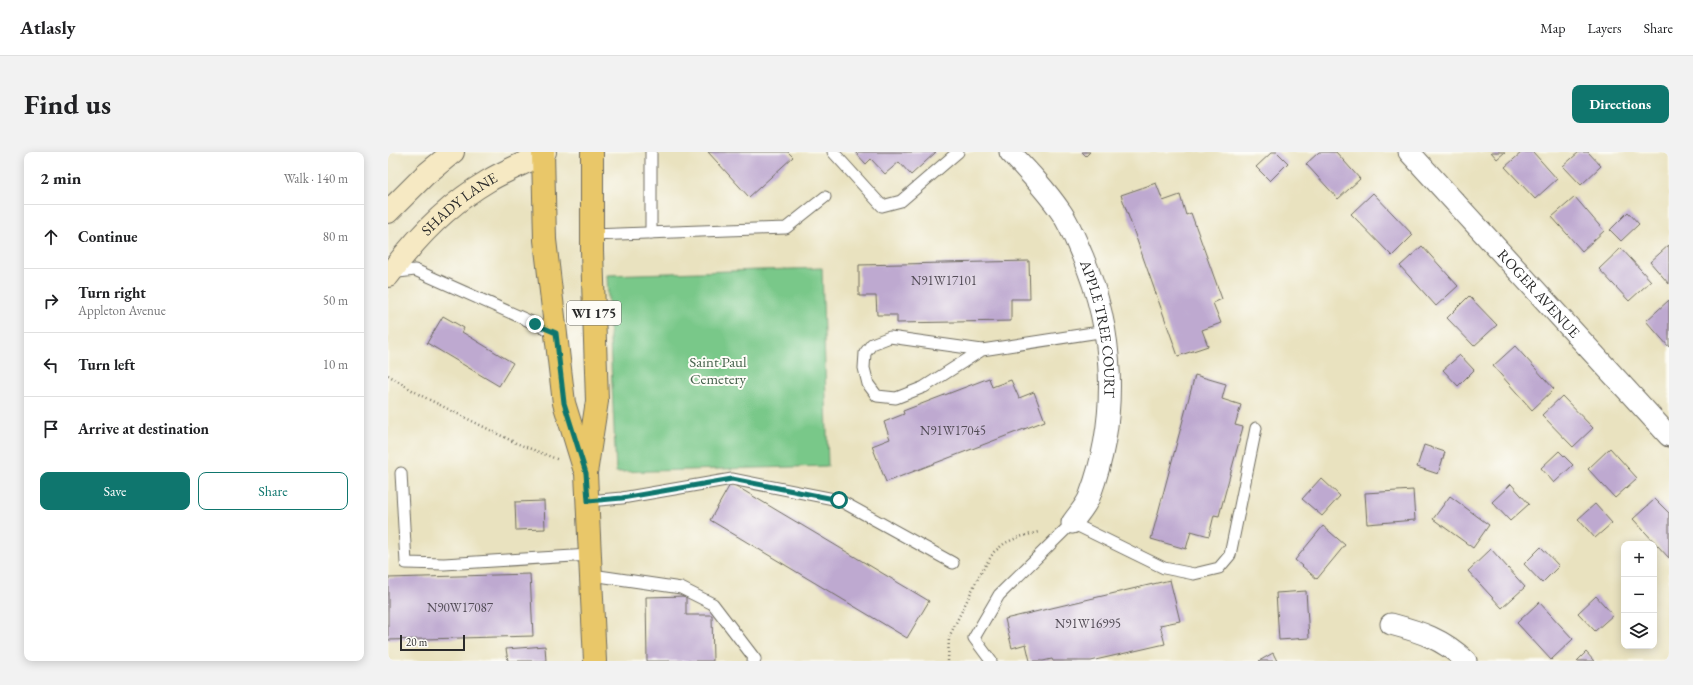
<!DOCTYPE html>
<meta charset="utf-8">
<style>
body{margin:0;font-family:"EB Garamond",serif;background:#f2f2f2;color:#202124}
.controls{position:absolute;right:12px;bottom:12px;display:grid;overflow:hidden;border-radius:8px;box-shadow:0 2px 10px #0003}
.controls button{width:36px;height:36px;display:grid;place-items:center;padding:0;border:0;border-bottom:1px solid #e0e0e0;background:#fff;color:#202124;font:20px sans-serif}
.scale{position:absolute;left:12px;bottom:10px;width:65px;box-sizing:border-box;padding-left:4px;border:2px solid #2b2b2b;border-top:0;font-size:11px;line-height:14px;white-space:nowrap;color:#2b2b2b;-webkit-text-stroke:3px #fdfcf7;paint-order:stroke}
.stop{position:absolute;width:12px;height:12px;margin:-9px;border:3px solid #0f766e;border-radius:50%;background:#fff}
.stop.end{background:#0f766e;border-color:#fff;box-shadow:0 1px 4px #0008}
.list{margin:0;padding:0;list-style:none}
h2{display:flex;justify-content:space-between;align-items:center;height:52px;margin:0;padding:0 16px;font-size:17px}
h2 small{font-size:13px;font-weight:400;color:#757577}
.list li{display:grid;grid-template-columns:26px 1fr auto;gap:12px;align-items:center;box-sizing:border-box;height:64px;padding:0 16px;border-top:1px solid #e0e0e0}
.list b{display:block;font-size:15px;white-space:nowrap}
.list p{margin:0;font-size:13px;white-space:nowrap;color:#757577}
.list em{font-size:13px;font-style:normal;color:#757577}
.actions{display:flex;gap:8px;padding:12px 16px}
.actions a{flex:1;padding:9px 0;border:1px solid #0f766e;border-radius:8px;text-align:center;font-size:14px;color:#0f766e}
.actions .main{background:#0f766e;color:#fff}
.icon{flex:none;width:22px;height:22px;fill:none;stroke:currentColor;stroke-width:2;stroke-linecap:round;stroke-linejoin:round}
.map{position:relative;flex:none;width:1281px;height:509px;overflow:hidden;border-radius:8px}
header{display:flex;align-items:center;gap:24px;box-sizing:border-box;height:56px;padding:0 20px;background:#fff;border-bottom:1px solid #e0e0e0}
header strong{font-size:19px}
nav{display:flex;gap:22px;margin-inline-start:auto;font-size:14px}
.intro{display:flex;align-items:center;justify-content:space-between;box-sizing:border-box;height:96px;padding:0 24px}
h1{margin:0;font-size:28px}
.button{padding:10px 18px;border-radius:8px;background:#0f766e;color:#fff;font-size:14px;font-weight:700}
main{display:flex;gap:24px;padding:0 24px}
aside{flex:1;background:#fff;border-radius:8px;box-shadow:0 2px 10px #0003}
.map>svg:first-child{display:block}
.green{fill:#79c889;stroke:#527a5a}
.building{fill:#bea9d0}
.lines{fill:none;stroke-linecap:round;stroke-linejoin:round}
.lane-casing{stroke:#6e6b5f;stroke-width:13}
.street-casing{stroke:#6e6b5f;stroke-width:23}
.secondary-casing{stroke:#6e6b5f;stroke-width:24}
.primary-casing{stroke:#6e6b5f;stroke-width:24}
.path{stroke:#6e6b5f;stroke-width:2.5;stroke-dasharray:1 3;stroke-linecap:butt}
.lane{stroke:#fff;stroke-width:11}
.street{stroke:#fff;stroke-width:21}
.secondary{stroke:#f6e9c3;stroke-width:22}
.primary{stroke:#e9c769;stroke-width:22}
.route{stroke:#0f766e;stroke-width:5}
.labels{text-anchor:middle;stroke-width:4;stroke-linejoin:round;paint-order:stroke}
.number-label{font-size:13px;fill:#504a54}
.shield{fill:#fdfcf7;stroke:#6a6a68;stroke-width:1}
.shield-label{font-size:14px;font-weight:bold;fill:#2b2b2b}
.street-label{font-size:15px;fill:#2b2b2b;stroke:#fdfcf7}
.park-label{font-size:15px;fill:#46624c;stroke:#fdfcf7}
</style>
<header>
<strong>Atlasly</strong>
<nav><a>Map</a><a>Layers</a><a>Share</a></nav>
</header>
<div class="intro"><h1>Find us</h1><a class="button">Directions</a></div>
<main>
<aside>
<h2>2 min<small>Walk · 140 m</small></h2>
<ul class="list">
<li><svg class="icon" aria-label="ahead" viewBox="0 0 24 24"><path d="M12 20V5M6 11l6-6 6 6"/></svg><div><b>Continue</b></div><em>80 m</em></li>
<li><svg class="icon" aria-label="right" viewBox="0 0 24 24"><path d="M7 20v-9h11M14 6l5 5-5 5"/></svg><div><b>Turn right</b><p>Appleton Avenue</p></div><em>50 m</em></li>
<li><svg class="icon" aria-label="left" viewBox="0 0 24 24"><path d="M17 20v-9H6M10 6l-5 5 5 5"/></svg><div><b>Turn left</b></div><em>10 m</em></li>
<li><svg class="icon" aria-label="arrive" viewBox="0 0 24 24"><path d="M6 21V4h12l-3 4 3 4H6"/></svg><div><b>Arrive at destination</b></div></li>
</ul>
<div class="actions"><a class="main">Save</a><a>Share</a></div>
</aside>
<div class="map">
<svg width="1281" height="509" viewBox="0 0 1281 509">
<rect width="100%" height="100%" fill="#fdfcf7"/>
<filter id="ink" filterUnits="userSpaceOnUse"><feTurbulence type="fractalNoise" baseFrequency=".025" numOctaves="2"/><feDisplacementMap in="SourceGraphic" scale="8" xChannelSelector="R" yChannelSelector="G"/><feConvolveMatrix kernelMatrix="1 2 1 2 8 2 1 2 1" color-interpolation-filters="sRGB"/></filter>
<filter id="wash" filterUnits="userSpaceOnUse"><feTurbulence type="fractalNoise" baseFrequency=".012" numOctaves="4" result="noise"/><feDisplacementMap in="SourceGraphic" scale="16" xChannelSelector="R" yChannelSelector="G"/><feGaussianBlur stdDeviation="0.9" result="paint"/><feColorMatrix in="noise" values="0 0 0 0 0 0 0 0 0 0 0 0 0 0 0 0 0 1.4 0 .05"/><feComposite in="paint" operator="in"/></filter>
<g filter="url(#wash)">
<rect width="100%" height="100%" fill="#e9e2bf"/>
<polygon class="green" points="434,116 440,314 228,320 219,123"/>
<g id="blocks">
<g class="building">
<polygon points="320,0 400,0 405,5 361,45"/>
<polygon points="467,0 548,0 523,23 511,10 497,22 483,7 478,12"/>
<polygon points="694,0 702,0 698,4"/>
<polygon points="884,0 889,0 900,11 882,29 868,15"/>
<polygon points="931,0 948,0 972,27 950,47 918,12"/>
<polygon points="1103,0 1117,0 1109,7"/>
<polygon points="1134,0 1145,0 1169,27 1147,47 1117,15"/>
<polygon points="1191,0 1200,0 1213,14 1193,33 1175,14"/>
<polygon points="768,31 775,49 792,43 798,63 803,61 834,147 825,151 833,171 814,178 820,194 790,204 733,43"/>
<polygon points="985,41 1025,83 1004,104 963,62"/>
<polygon points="1187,45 1216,79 1194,99 1164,65"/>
<polygon points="1240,60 1251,72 1233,89 1222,78"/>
<polygon points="1281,93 1281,132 1262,110"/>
<polygon points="1034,94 1070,134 1048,154 1012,114"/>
<polygon points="1233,96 1263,129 1241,149 1211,117"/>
<polygon points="641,109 642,147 623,147 623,169 509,171 509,163 489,163 488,144 471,144 471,113"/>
<polygon points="1081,144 1109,173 1086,194 1059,166"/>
<polygon points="1281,148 1281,195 1258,169"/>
<polygon points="55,164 76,176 74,180 125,211 111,234 39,191"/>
<polygon points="1127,194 1166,237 1144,258 1105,214"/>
<polygon points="1072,203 1086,218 1070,234 1055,218"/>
<polygon points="807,223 838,232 834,247 853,253 847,273 855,275 831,364 826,363 821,384 803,379 798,397 763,387"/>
<polygon points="601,226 604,235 623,228 631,246 646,240 657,269 498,330 484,294 502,287 496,270 516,262 515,259"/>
<polygon points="1174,244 1205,276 1185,295 1154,263"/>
<polygon points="1036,293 1057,300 1050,322 1029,315"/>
<polygon points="1222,296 1249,326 1227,346 1200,317"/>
<polygon points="1171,299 1185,313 1166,331 1153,316"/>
<polygon points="933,326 952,344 934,364 914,347"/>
<polygon points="343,331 541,449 519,486 322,368"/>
<polygon points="1123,332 1141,352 1122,369 1104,350"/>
<polygon points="1025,338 1027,368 979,372 977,341"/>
<polygon points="1062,344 1101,373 1085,396 1045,367"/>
<polygon points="1267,347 1281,361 1281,406 1245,367"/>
<polygon points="156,349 157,377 128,378 127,350"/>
<polygon points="1207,352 1224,371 1207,386 1190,367"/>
<polygon points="935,374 957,393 929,427 907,408"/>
<polygon points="1153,395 1171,414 1154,431 1136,412"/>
<polygon points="1103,397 1137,435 1114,456 1080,419"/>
<polygon points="142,422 145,484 0,488 0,426"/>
<polygon points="782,428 792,469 772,473 777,492 703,509 665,509 664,507 655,509 642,509 638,492 624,496 617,467"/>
<polygon points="918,439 921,486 891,488 888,441"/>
<polygon points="298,444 298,463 324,463 325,509 259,509 258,445"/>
<polygon points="1208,444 1225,463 1207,479 1190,461"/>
<polygon points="1151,450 1185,487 1163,508 1129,471"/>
<polygon points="157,494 158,509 120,509 118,497"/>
<polygon points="1198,500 1206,509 1189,509"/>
<polygon points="885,501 889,509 871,509"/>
</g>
</g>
</g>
<g filter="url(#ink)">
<use href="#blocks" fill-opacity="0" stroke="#6e6b5f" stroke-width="1"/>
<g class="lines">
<g class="lane-casing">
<g id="lane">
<polyline points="263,0 263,81"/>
<polyline points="445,0 494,54 513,49 570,0"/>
<polyline points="204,83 398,76 437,45"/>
<polyline points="2,121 27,118 168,181"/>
<polyline points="594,198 502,185 484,192 477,201 476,216 480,232 489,244 508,246 536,235 594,198 718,179"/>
<polyline points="13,321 18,411 56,412 202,403"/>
<polyline points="200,349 234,346 344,327 451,348 565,411"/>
<polyline points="204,423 293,436 325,452 367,507 365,509"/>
<polyline points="603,509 586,486 611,443 684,371 776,416 806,422 831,416 842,403 868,276"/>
</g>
</g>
<g class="street-casing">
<g id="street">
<path id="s1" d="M622,0C640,19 658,38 673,60C682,73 688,89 694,103C727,179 731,265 702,343C699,353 690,362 684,371"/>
<path id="s2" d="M1021,0L1281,284"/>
<path d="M1003,472C1033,480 1055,487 1078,509"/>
</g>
</g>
<g class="secondary-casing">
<g id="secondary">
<polyline points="0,60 37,23 65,0"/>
<path id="s3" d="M0,124C27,87 61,52 100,29C118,18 139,11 157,0"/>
</g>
</g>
<g class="primary-casing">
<g id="primary">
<polyline points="155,0 157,88 176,251 196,316"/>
<polyline points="204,0 204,99 209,249 198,321 207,509"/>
</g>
</g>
<g class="path">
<polyline points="0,223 32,243 128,291 171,308"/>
<polyline points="560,509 561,485 592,422 606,400 617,391 631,385 651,380"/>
</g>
<use href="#lane" class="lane"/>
<use href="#street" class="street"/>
<use href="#secondary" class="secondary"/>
<use href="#primary" class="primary"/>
</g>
</g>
<g class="lines" filter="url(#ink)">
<polyline class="route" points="147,172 168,181 176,251 198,321 200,349 234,346 344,327 451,348"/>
</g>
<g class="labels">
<g class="number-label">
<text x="556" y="133">N91W17101</text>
<text x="565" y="283">N91W17045</text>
<text x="72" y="460">N90W17087</text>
<text x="700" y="476">N91W16995</text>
</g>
<rect class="shield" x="179" y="149" width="54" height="24" rx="3"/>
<g class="shield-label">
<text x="206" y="166">WI 175</text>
</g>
<g class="street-label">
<text dy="5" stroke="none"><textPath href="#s3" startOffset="102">SHADY LANE</textPath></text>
<text dy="5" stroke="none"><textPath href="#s2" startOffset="192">ROGER AVENUE</textPath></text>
<text dy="5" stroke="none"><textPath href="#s1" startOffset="203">APPLE TREE COURT</textPath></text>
</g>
<g class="park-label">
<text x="330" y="215">Saint Paul<tspan x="330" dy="17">Cemetery</tspan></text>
</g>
</g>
</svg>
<div class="controls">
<button>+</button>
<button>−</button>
<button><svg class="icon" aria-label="layers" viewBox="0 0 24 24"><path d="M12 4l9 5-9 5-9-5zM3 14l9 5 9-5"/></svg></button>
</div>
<div class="scale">20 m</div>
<div class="stop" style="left:451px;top:348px"></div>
<div class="stop end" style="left:147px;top:172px"></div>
</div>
</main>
